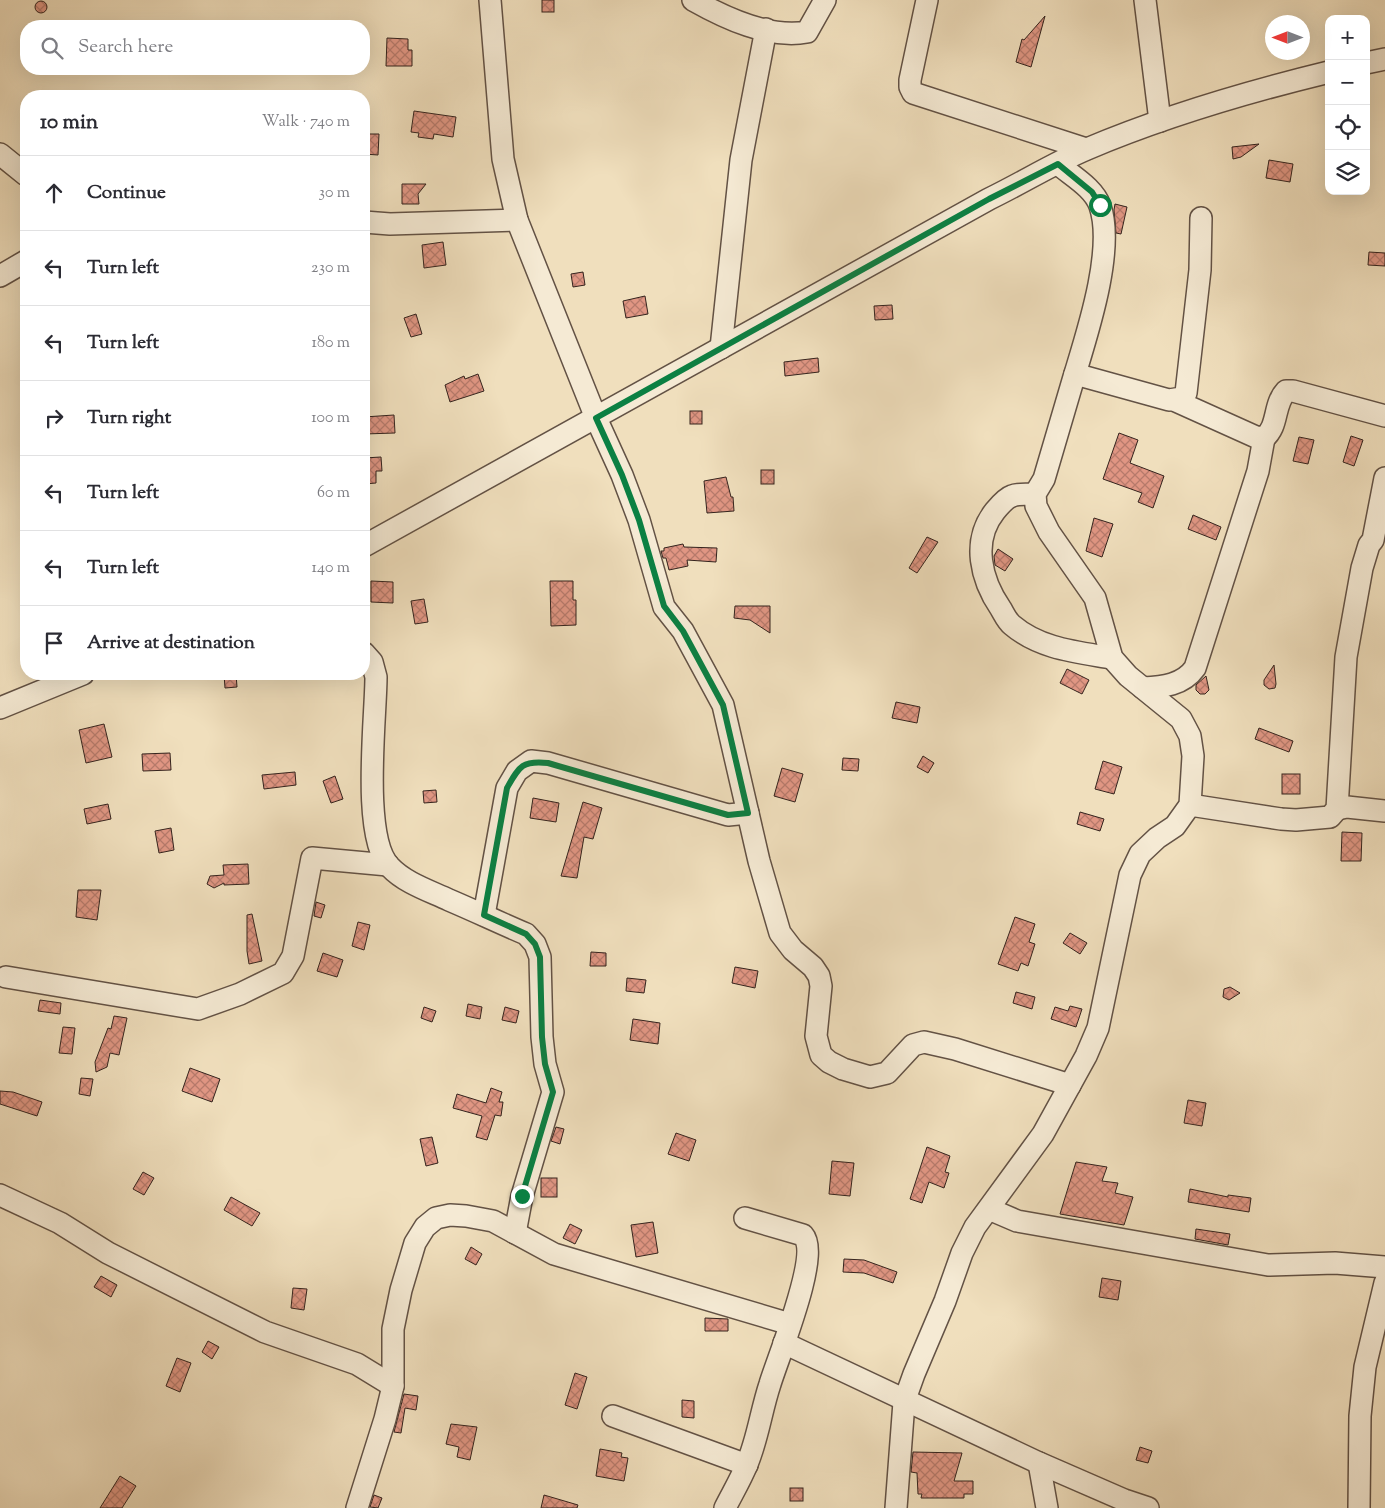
<!DOCTYPE html>
<meta charset="utf-8">
<style>
body{margin:0;font-family:"Sorts Mill Goudy",serif;background:#f7f7f7;color:#2b2b33}
.controls{position:absolute;right:15px;top:15px;display:grid;overflow:hidden;border-radius:10px;box-shadow:0 5px 20px #0002}
.controls button{width:45px;height:45px;display:grid;place-items:center;padding:0;border:0;border-bottom:1px solid #e1e1e2;background:#fff;color:#2b2b33;font:25px sans-serif}
.compass{position:absolute;left:1265px;top:15px;width:45px;height:45px;border-radius:50%;background:#fff;box-shadow:0 5px 20px #0002;rotate:270deg}
.stop{position:absolute;width:15px;height:15px;margin:-11px;border:4px solid #0b8043;border-radius:50%;background:#fff}
.stop.end{background:#0b8043;border-color:#fff;box-shadow:0 1px 5px #0008}
.list{margin:0;padding:0;list-style:none}
h2{display:flex;justify-content:space-between;align-items:center;height:65px;margin:0;padding:0 20px;font-size:21px}
h2 small{font-size:16px;font-weight:400;color:#7c7c81}
.list li{display:grid;grid-template-columns:32px 1fr auto;gap:15px;align-items:center;box-sizing:border-box;height:75px;padding:0 20px;border-top:1px solid #e1e1e2}
.list b{display:block;font-size:19px;white-space:nowrap}
.list em{font-size:16px;font-style:normal;color:#7c7c81}
.icon{flex:none;width:28px;height:28px;fill:none;stroke:currentColor;stroke-width:2;stroke-linecap:round;stroke-linejoin:round}
.map{position:relative;flex:none;width:1385px;height:1508px;overflow:hidden}
.search{position:absolute;background:#fff;box-shadow:0 5px 20px #0002;left:20px;top:20px;width:350px;height:55px;display:flex;align-items:center;gap:12px;box-sizing:border-box;padding:0 18px;border-radius:20px;color:#7c7c81;font-size:19px}
.panel{position:absolute;background:#fff;box-shadow:0 5px 20px #0002;left:20px;top:90px;width:350px;height:590px;border-radius:20px}
.map>svg:first-child{display:block}
.building{fill:url(#building-cross-hatch);stroke:#34231d}
.lines{fill:none;stroke-linecap:round;stroke-linejoin:round}
.minor-casing{stroke:#635245;stroke-width:24}
.minor{stroke:#f5ead4;stroke-width:21}
.route{stroke:#0b8043;stroke-width:6}
</style>
<div class="map">
<svg width="1385" height="1508" viewBox="0 0 1385 1508">
<defs>
<pattern id="building-cross-hatch" width="8" height="8" patternUnits="userSpaceOnUse" patternTransform="scale(1.25)"><rect width="8" height="8" fill="#e09683"/><path d="M0 0l8 8M0 8l8-8" fill="none" stroke="#b67a6b"/></pattern>
</defs>
<rect width="100%" height="100%" fill="#f0dfbd"/>
<filter id="stains"><feTurbulence type="fractalNoise" baseFrequency=".004" numOctaves="4"/><feColorMatrix values="0 0 0 0 .2 0 0 0 0 .09 0 0 0 0 .02 0 0 0 .5 -.17"/></filter>
<radialGradient id="worn" r=".72"><stop offset=".6" stop-color="#630" stop-opacity="0"/><stop offset="1" stop-color="#630" stop-opacity=".3"/></radialGradient>
<g class="building">
<rect x="542" y="0" width="12" height="12"/>
<circle cx="41" cy="7" r="6"/>
<polygon points="1045,16 1031,67 1016,62 1022,39 1024,40"/>
<polygon points="387,38 408,39 408,50 412,50 412,66 386,66"/>
<polygon points="414,111 456,117 453,137 434,134 433,139 418,137 419,133 411,132"/>
<polygon points="364,134 379,134 378,155 364,154"/>
<polygon points="1259,144 1241,157 1233,159 1232,147"/>
<polygon points="1269,160 1293,164 1290,182 1266,178"/>
<polygon points="402,184 426,184 418,194 419,204 402,204"/>
<polygon points="1115,204 1127,207 1121,234 1116,233 1114,210"/>
<polygon points="443,242 446,265 424,268 422,245"/>
<polygon points="1369,252 1385,253 1385,266 1368,265"/>
<polygon points="583,272 585,285 573,287 571,274"/>
<polygon points="645,296 648,314 626,318 623,301"/>
<polygon points="892,305 893,319 875,320 874,306"/>
<polygon points="416,314 422,334 411,337 404,318"/>
<polygon points="818,358 819,372 785,376 784,362"/>
<polygon points="478,374 484,391 450,402 445,385 464,376 465,379"/>
<rect x="690" y="411" width="12" height="13"/>
<polygon points="394,415 395,433 364,434 364,417"/>
<polygon points="1119,433 1138,440 1130,463 1164,476 1153,508 1138,502 1142,493 1103,479"/>
<polygon points="1351,436 1363,440 1354,466 1343,462"/>
<polygon points="1299,437 1314,440 1308,464 1293,461"/>
<polygon points="381,457 382,471 376,471 376,483 364,484 364,458"/>
<rect x="761" y="470" width="13" height="14"/>
<polygon points="726,477 731,497 733,497 734,511 707,513 704,481"/>
<polygon points="1193,515 1221,527 1216,540 1188,529"/>
<polygon points="1094,518 1113,524 1102,557 1086,551"/>
<polygon points="927,537 938,542 917,573 909,568"/>
<polygon points="683,544 684,547 717,548 716,562 687,560 688,566 669,570 666,558 663,558 661,551 664,551 664,548"/>
<polygon points="998,549 1013,559 1005,571 995,565 994,556"/>
<polygon points="371,581 393,582 393,603 371,602"/>
<polygon points="550,581 573,581 573,600 576,600 576,625 551,626"/>
<polygon points="424,599 428,622 415,624 411,601"/>
<polygon points="735,606 770,606 770,633 750,620 734,618"/>
<polygon points="1274,665 1276,684 1275,688 1269,689 1264,685 1264,680"/>
<polygon points="1067,669 1089,680 1082,694 1060,683"/>
<polygon points="224,674 236,674 237,687 225,688"/>
<polygon points="1206,676 1209,690 1205,694 1200,694 1196,690 1196,685"/>
<polygon points="896,702 920,707 917,723 892,718"/>
<polygon points="104,724 112,757 86,763 79,730"/>
<polygon points="1259,728 1293,741 1289,752 1255,739"/>
<polygon points="170,753 171,770 143,771 142,754"/>
<polygon points="923,756 934,763 928,773 917,767"/>
<polygon points="843,758 859,759 858,771 842,770"/>
<polygon points="1103,761 1122,767 1114,794 1095,789"/>
<polygon points="782,768 803,774 795,802 774,796"/>
<polygon points="295,772 296,785 264,789 262,775"/>
<rect x="1282" y="774" width="18" height="20"/>
<polygon points="335,776 343,799 331,803 323,781"/>
<polygon points="436,790 437,802 424,803 423,791"/>
<polygon points="533,798 559,803 556,822 530,818"/>
<polygon points="583,802 602,808 593,839 584,837 577,878 561,876"/>
<polygon points="108,804 111,819 87,824 84,809"/>
<polygon points="1080,812 1104,819 1100,831 1077,824"/>
<polygon points="171,828 174,850 159,853 155,831"/>
<polygon points="1342,832 1362,833 1361,861 1341,861"/>
<polygon points="248,864 249,884 224,885 224,883 214,888 207,884 210,876 224,875 223,865"/>
<polygon points="78,890 101,890 97,920 76,917"/>
<polygon points="316,902 325,905 321,918 314,916"/>
<polygon points="252,914 262,961 249,964 247,951 247,915"/>
<polygon points="1015,917 1035,924 1029,942 1035,944 1028,966 1021,963 1018,971 998,964"/>
<polygon points="358,922 370,925 364,950 352,946"/>
<polygon points="1070,933 1087,943 1080,954 1063,943"/>
<polygon points="591,952 606,953 606,966 590,966"/>
<polygon points="323,953 343,960 337,977 317,971"/>
<polygon points="735,967 758,971 755,988 732,983"/>
<polygon points="627,978 646,980 644,993 626,991"/>
<polygon points="1230,987 1240,993 1229,1000 1223,997 1224,989"/>
<polygon points="1016,992 1035,997 1032,1009 1013,1003"/>
<polygon points="40,1000 61,1003 60,1014 38,1011"/>
<polygon points="468,1004 482,1007 480,1019 466,1016"/>
<polygon points="1070,1006 1082,1009 1076,1027 1051,1019 1055,1007 1068,1011"/>
<polygon points="424,1007 436,1011 432,1022 421,1018"/>
<polygon points="505,1007 519,1011 516,1023 502,1020"/>
<polygon points="114,1016 127,1018 119,1055 110,1053 107,1067 96,1072 95,1062 108,1028 111,1029"/>
<polygon points="633,1019 660,1023 658,1044 630,1040"/>
<polygon points="63,1027 75,1028 72,1054 59,1053"/>
<polygon points="190,1068 220,1079 212,1102 182,1091"/>
<polygon points="81,1078 93,1079 90,1096 79,1094"/>
<polygon points="491,1088 502,1092 499,1102 503,1102 501,1116 495,1115 487,1140 476,1137 482,1116 453,1108 457,1094 486,1103"/>
<polygon points="0,1091 13,1092 42,1102 37,1116 0,1104"/>
<polygon points="1188,1100 1206,1103 1202,1126 1184,1123"/>
<polygon points="556,1127 564,1129 560,1144 551,1141"/>
<polygon points="676,1133 696,1140 689,1161 668,1154"/>
<polygon points="432,1137 438,1163 426,1166 420,1139"/>
<polygon points="927,1147 950,1156 945,1172 949,1173 944,1188 929,1182 922,1203 910,1199"/>
<polygon points="832,1161 854,1163 850,1196 829,1194"/>
<polygon points="1076,1162 1107,1167 1102,1181 1118,1183 1115,1193 1133,1197 1124,1225 1060,1214"/>
<polygon points="143,1172 154,1178 144,1195 133,1189"/>
<rect x="541" y="1178" width="16" height="19"/>
<polygon points="1190,1189 1228,1197 1228,1195 1251,1198 1249,1212 1188,1202"/>
<polygon points="231,1197 260,1213 252,1226 224,1210"/>
<polygon points="653,1222 658,1253 636,1257 631,1225"/>
<polygon points="570,1224 582,1230 575,1244 563,1238"/>
<polygon points="1196,1229 1230,1234 1228,1245 1195,1239"/>
<polygon points="471,1247 482,1254 476,1265 465,1259"/>
<polygon points="844,1259 864,1260 897,1272 893,1283 864,1273 843,1272"/>
<polygon points="101,1276 117,1285 111,1297 94,1287"/>
<polygon points="1102,1278 1121,1281 1118,1300 1099,1297"/>
<polygon points="293,1288 307,1289 304,1310 291,1308"/>
<polygon points="705,1318 728,1319 728,1331 705,1331"/>
<polygon points="208,1341 219,1347 212,1359 202,1352"/>
<polygon points="177,1358 191,1363 180,1392 166,1386"/>
<polygon points="575,1373 587,1377 577,1409 565,1405"/>
<polygon points="404,1394 418,1396 416,1410 405,1408 401,1433 394,1432"/>
<polygon points="682,1400 694,1401 694,1418 682,1417"/>
<polygon points="451,1424 477,1427 470,1460 457,1457 459,1447 446,1444"/>
<polygon points="1140,1447 1152,1451 1148,1463 1136,1460"/>
<polygon points="600,1449 622,1453 621,1457 628,1458 624,1481 596,1476"/>
<polygon points="913,1452 962,1453 954,1481 973,1481 973,1494 964,1494 964,1498 921,1498 922,1494 918,1494 917,1473 911,1472"/>
<polygon points="120,1476 136,1486 122,1508 100,1508"/>
<rect x="790" y="1488" width="13" height="13"/>
<polygon points="374,1495 382,1498 378,1508 370,1507"/>
<polygon points="544,1495 578,1505 577,1508 541,1508"/>
</g>
<g class="lines">
<g class="minor-casing">
<g id="minor">
<polyline points="490,0 503,159 517,220 596,418 622,475 639,520 664,607 683,631 723,705 759,861 780,933 793,950 813,967 819,976 821,986 816,1036 821,1055 829,1062 843,1069 870,1077 887,1073 913,1045 924,1042 955,1049 1070,1085"/>
<path d="M693,0C725,18 769,39 807,32L825,0"/>
<polyline points="927,0 910,80 910,87 913,93 1086,149"/>
<polyline points="1145,0 1160,121"/>
<polyline points="1366,63 1385,59"/>
<polyline points="0,154 26,175"/>
<polyline points="364,222 390,224 517,220"/>
<polyline points="0,276 26,261"/>
<polyline points="721,348 741,160 766,29"/>
<polyline points="1075,374 1169,400 1182,398 1186,393 1200,270 1201,218"/>
<path d="M1176,401L1256,437L1264,438C1279,426 1273,405 1286,391H1293L1385,416"/>
<path d="M1035,494C1029,495 1019,493 1012,496C1006,498 1000,505 995,511C971,541 981,580 1001,609C1004,614 1007,621 1012,625C1040,649 1077,652 1112,658"/>
<path d="M364,546L989,199C1022,183 1054,163 1087,149C1165,116 1247,92 1329,72"/>
<path d="M364,653L372,662L376,677C376,717 361,838 390,867C405,883 430,891 449,900C475,911 500,923 526,934L535,944L540,957L542,1037L545,1064L553,1092L522,1196L515,1233"/>
<path d="M1143,688C1163,687 1183,685 1195,668L1258,471L1264,438"/>
<polyline points="0,708 83,674"/>
<polyline points="1190,805 1281,819 1296,820 1330,817 1337,809 1346,657 1362,568 1369,545 1373,540 1385,478"/>
<polyline points="1337,809 1347,807 1385,811"/>
<polyline points="484,915 507,788 517,771 531,761 548,763 728,815 748,813"/>
<polyline points="6,977 198,1009 240,994 283,973 293,956 312,858 388,865"/>
<polyline points="0,1195 60,1223 108,1253 265,1332 357,1364 393,1386"/>
<polyline points="989,1209 1017,1221 1268,1265 1335,1263 1385,1267"/>
<polyline points="784,1343 1039,1463 1124,1500 1148,1508"/>
<polyline points="613,1416 747,1465"/>
<polyline points="1039,1463 1047,1508"/>
<polyline points="357,1508 385,1419 393,1386 393,1329 401,1290 415,1243 425,1227 436,1218 450,1215 466,1216 493,1221 554,1254 790,1324"/>
<path d="M725,1508C732,1494 741,1479 747,1464C758,1438 761,1411 770,1384C778,1357 821,1255 803,1235L745,1218"/>
<path d="M896,1508L904,1402L914,1374L945,1301L962,1253L975,1227L1043,1134L1086,1056L1098,1028L1130,875L1140,854L1157,838L1175,826L1190,805L1193,756L1190,736L1181,719L1128,676L1112,658L1095,598L1049,532L1036,506L1035,494L1044,479C1054,445 1064,411 1074,377C1087,334 1115,250 1100,206C1094,188 1072,176 1058,164"/>
<polyline points="1359,1508 1360,1416 1365,1367 1385,1283"/>
</g>
</g>
<use href="#minor" class="minor"/>
</g>
<g class="lines">
<path class="route" d="M522,1196L553,1092L545,1064L542,1037L540,957L535,944L526,934L484,915L507,788C519,767 522,760 548,763L728,815L748,813L723,705L683,631L664,606L639,520L622,475L596,418L989,199L1058,164L1092,192L1100,205"/>
</g>
<rect width="100%" height="100%" filter="url(#stains)"/>
<rect width="100%" height="100%" fill="url(#worn)"/>
</svg>
<div class="controls">
<button>+</button>
<button>−</button>
<button><svg class="icon" aria-label="locate" viewBox="0 0 24 24"><circle cx="12" cy="12" r="6"/><path d="M12 2v4M12 18v4M2 12h4M18 12h4"/></svg></button>
<button><svg class="icon" aria-label="layers" viewBox="0 0 24 24"><path d="M12 4l9 5-9 5-9-5zM3 14l9 5 9-5"/></svg></button>
</div>
<svg class="compass" viewBox="-18 -18 36 36"><path d="M0-13l5 13h-10z" fill="#e53935"/><path d="M0 13l5-13h-10z" fill="#7c7c81"/></svg>
<div class="stop" style="left:1100px;top:205px"></div>
<div class="stop end" style="left:522px;top:1196px"></div>
<div class="search"><svg class="icon" aria-label="search" viewBox="0 0 24 24"><circle cx="10" cy="10" r="6"/><path d="M15 15l6 6"/></svg>Search here</div>
<section class="panel">
<h2>10 min<small>Walk · 740 m</small></h2>
<ul class="list">
<li><svg class="icon" aria-label="ahead" viewBox="0 0 24 24"><path d="M12 20V5M6 11l6-6 6 6"/></svg><div><b>Continue</b></div><em>30 m</em></li>
<li><svg class="icon" aria-label="left" viewBox="0 0 24 24"><path d="M17 20v-9H6M10 6l-5 5 5 5"/></svg><div><b>Turn left</b></div><em>230 m</em></li>
<li><svg class="icon" aria-label="left" viewBox="0 0 24 24"><path d="M17 20v-9H6M10 6l-5 5 5 5"/></svg><div><b>Turn left</b></div><em>180 m</em></li>
<li><svg class="icon" aria-label="right" viewBox="0 0 24 24"><path d="M7 20v-9h11M14 6l5 5-5 5"/></svg><div><b>Turn right</b></div><em>100 m</em></li>
<li><svg class="icon" aria-label="left" viewBox="0 0 24 24"><path d="M17 20v-9H6M10 6l-5 5 5 5"/></svg><div><b>Turn left</b></div><em>60 m</em></li>
<li><svg class="icon" aria-label="left" viewBox="0 0 24 24"><path d="M17 20v-9H6M10 6l-5 5 5 5"/></svg><div><b>Turn left</b></div><em>140 m</em></li>
<li><svg class="icon" aria-label="arrive" viewBox="0 0 24 24"><path d="M6 21V4h12l-3 4 3 4H6"/></svg><div><b>Arrive at destination</b></div></li>
</ul>
</section>
</div>
